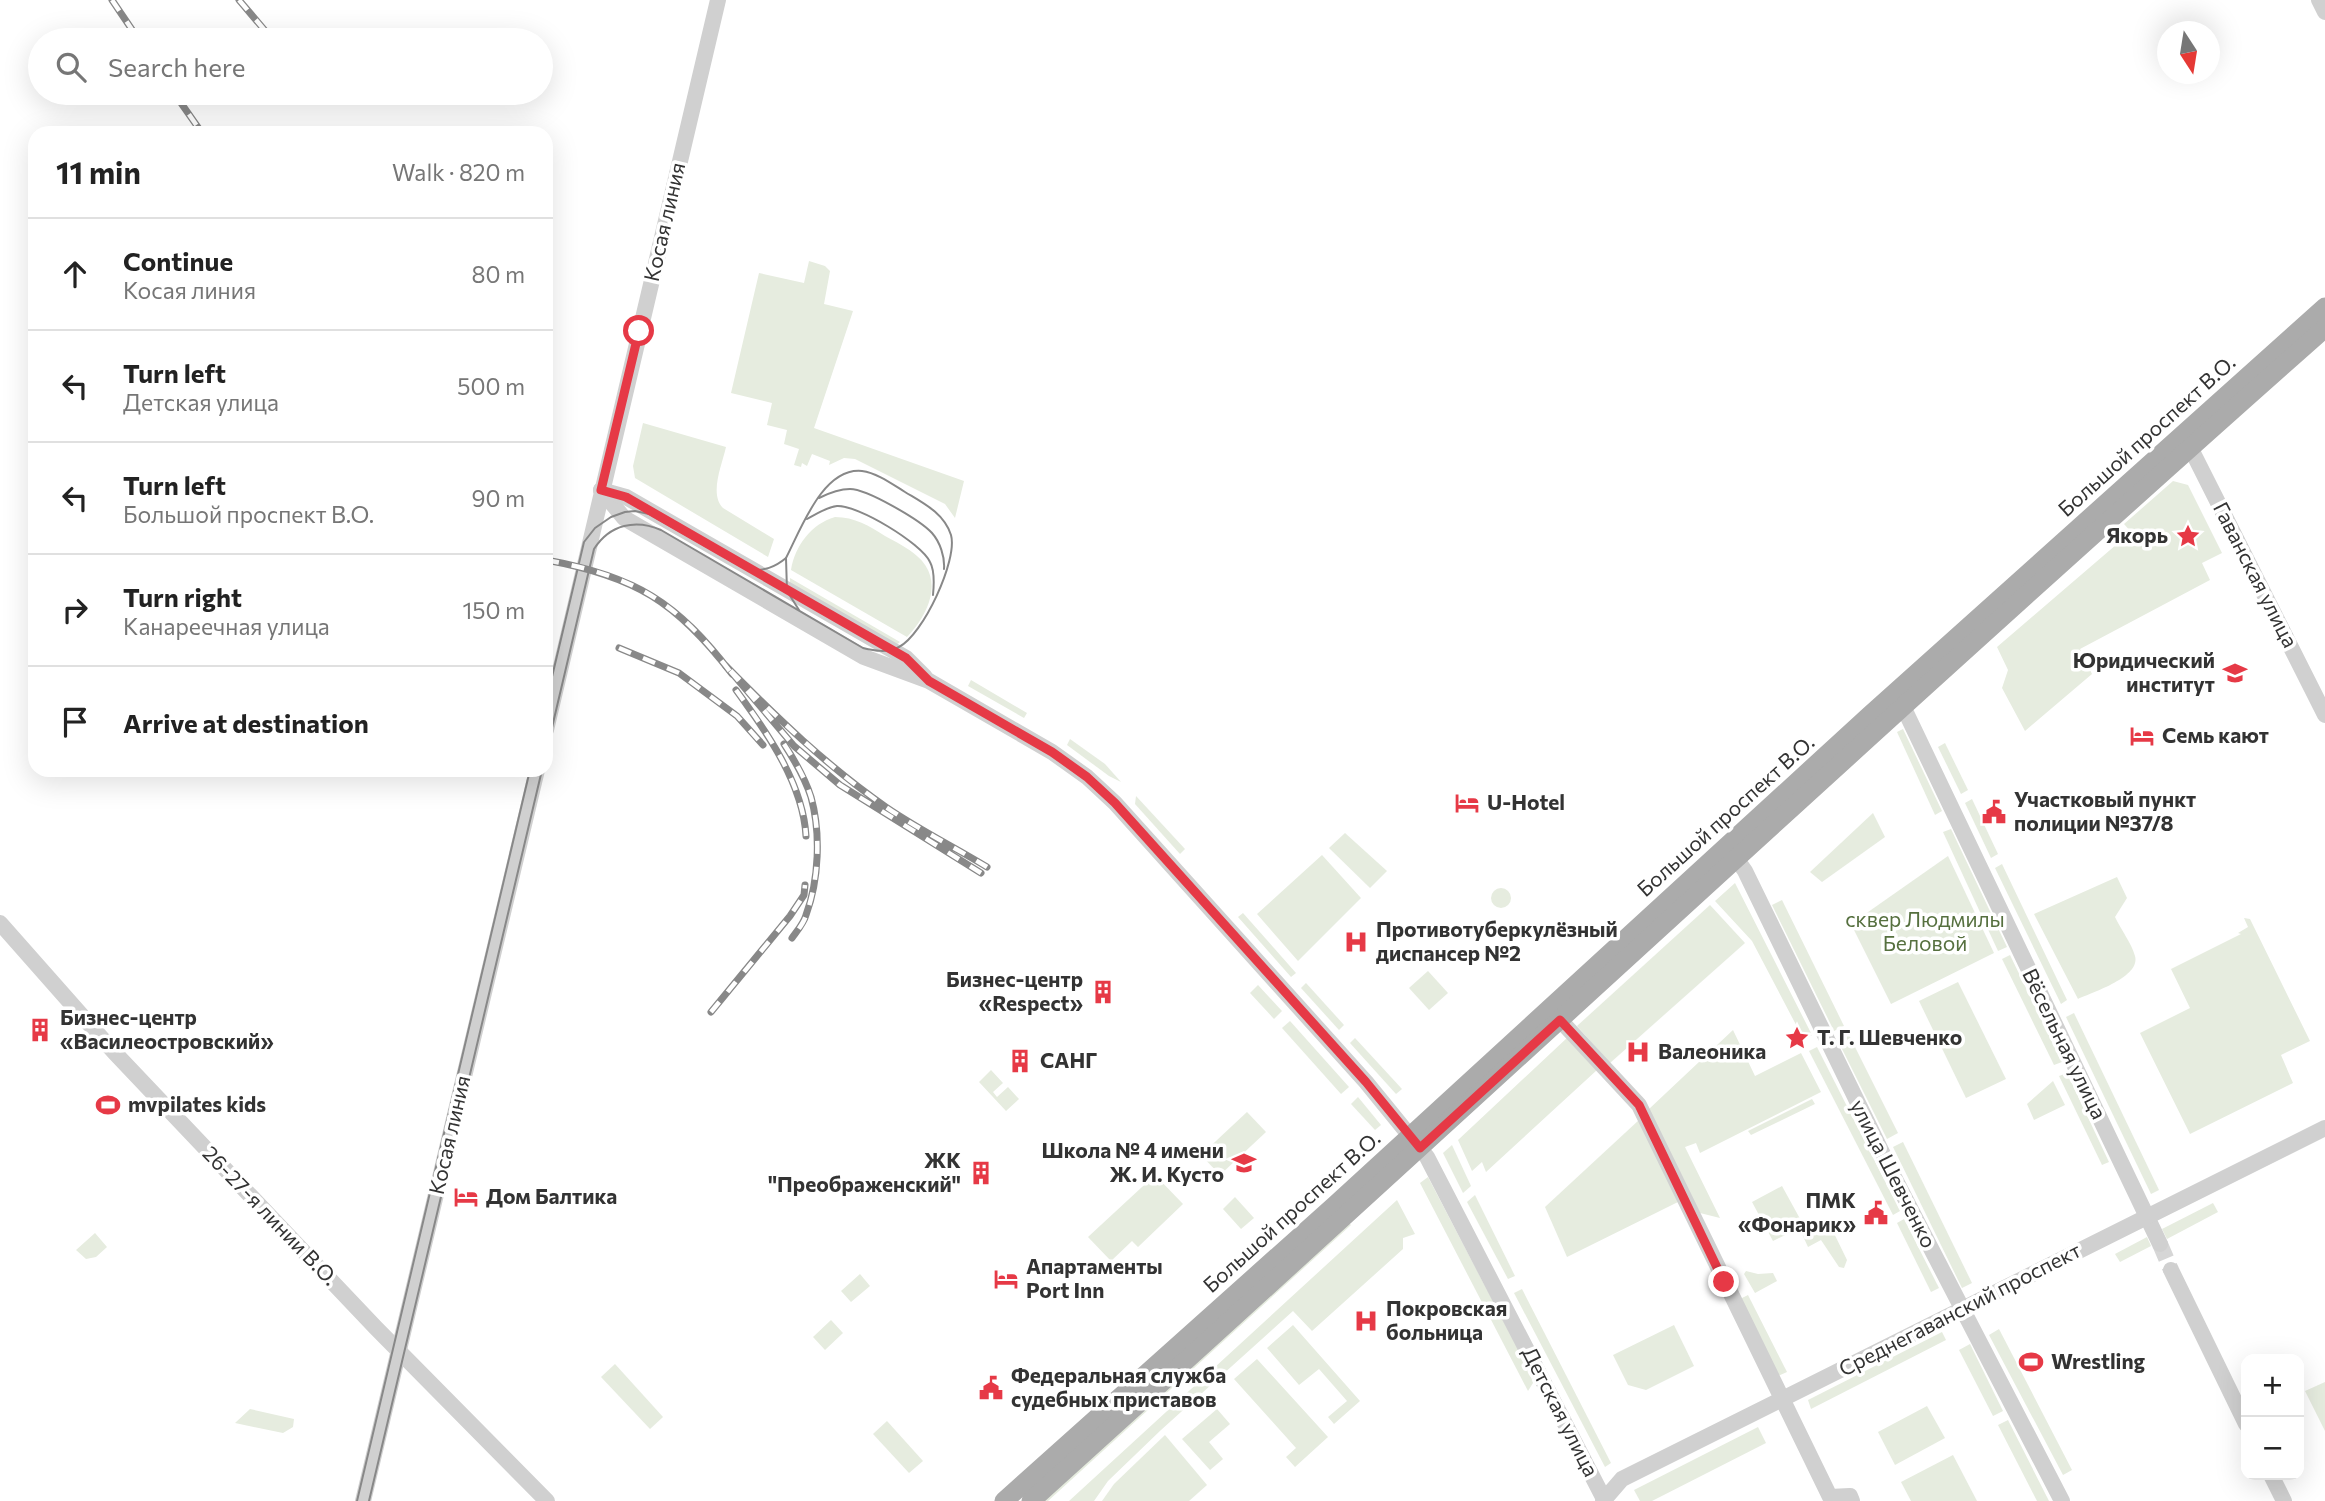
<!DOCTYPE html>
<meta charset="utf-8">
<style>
body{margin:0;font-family:Commissioner,sans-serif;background:#f6f6f6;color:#222}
.controls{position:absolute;right:21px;bottom:21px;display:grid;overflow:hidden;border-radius:14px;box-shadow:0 7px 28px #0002}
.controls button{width:63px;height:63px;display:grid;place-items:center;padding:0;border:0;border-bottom:2px solid #e0e0e0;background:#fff;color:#222;font:35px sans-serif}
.compass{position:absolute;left:2157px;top:21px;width:63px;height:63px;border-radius:50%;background:#fff;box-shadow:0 7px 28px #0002;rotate:168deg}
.stop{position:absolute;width:21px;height:21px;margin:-16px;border:5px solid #e63946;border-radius:50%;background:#fff}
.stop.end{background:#e63946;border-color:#fff;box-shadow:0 2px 7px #0008}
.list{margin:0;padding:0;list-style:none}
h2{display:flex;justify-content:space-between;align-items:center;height:91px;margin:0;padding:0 28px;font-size:30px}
h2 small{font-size:23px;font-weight:400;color:#767676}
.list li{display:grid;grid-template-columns:46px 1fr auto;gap:21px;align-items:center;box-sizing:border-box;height:112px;padding:0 28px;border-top:2px solid #e0e0e0}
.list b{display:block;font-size:26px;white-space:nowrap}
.list p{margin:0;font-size:23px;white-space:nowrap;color:#767676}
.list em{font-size:23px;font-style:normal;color:#767676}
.icon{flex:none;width:38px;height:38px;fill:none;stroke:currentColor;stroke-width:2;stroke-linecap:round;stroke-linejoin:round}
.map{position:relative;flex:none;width:2325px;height:1501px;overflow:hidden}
.search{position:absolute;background:#fff;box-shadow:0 7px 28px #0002;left:28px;top:28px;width:525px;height:77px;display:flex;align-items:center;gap:18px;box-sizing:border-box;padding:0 24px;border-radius:38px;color:#767676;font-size:26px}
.panel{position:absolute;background:#fff;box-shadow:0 7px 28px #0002;left:28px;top:126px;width:525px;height:651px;border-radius:21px}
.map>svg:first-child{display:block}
.green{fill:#e6ecdf}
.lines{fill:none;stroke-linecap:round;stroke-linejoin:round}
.minor-tunnel{stroke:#d6d6d6;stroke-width:16;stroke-dasharray:16 8;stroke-linecap:butt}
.minor{stroke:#d0d0d0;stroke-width:16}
.major{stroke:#ababab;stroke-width:19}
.tram{stroke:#888;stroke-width:2}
.rail-casing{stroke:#888;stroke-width:7}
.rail{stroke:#fff;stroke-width:4.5;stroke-dasharray:13;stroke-linecap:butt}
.route{stroke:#e63946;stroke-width:9}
.labels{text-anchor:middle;stroke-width:7;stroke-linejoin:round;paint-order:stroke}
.street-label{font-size:21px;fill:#333;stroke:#fff}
.poi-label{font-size:21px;font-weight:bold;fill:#333;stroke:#fff;text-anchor:start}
.park-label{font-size:21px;fill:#56703f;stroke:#fff}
</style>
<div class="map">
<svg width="2325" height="1501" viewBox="0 0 2325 1501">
<rect width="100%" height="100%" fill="#fff"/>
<g class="green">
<polygon points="809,261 825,266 830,271 824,304 853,311 814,428 964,481 955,518 945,504 855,459 844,458 829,465 830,461 812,454 807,466 802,463 801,467 794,465 799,449 784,444 787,430 767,425 772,403 731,393 759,273 804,283"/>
<path d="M643,423L726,447C722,465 709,494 723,508L774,539L768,557L635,478L633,466Z"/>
<polygon points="2173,481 2188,485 2222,553 2202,563 2210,580 2080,649 2092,674 2025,731 2002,688 2008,670 1997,647 2131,532 2124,524"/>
<path d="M835,517C855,517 869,526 885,536C896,542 908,548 917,556C945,580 928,615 907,637L791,570C795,546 811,524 835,517Z"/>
<polygon points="790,578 900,642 896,645 790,583"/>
<polygon points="971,680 1027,713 1024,718 968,686"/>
<polygon points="1903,729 1942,811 1935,815 1897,732"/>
<polygon points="1070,739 1105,764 1121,782 1109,776 1067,745"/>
<polygon points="1945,743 1968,790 1961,794 1938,747"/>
<polygon points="1136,796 1185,849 1180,854 1135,804"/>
<polygon points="1972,799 1998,854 1991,858 1965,803"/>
<polygon points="1873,813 1885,837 1822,882 1810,872"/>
<polygon points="1951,829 2007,947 1998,951 1943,832"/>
<polygon points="1345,833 1387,871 1370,888 1329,848"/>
<polygon points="1322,855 1361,898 1298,961 1257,914"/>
<polygon points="1948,856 1994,953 1891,1004 1851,924"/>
<polygon points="2002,864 2067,1000 2061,1004 1995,868"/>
<path d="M2117,877L2127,898L2115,917C2121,930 2131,942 2135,956C2141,977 2093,992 2078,999L2034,914Z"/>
<polygon points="1735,883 1812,1035 1804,1040 1752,941 1715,901"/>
<circle cx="1501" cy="898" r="10"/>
<polygon points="1782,900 1844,1026 1834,1031 1772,905"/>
<polygon points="1710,905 1745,943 1610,1063 1577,1026"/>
<polygon points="1243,913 1296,973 1291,977 1238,917"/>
<polygon points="2244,918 2250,919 2310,1041 2281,1055 2293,1083 2190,1134 2140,1033 2190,1008 2171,969 2241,934 2238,933 2248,927"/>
<polygon points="2010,955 2062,1062 2054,1065 2002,959"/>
<polygon points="1428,971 1448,993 1429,1010 1409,988"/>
<polygon points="1958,982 2006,1079 1966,1098 1919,1001"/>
<polygon points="1306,983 1344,1025 1339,1030 1301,988"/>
<polygon points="1258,985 1282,1011 1274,1019 1250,993"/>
<polygon points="2074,1013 2159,1190 2151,1194 2066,1017"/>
<polygon points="1290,1021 1349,1087 1341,1094 1282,1028"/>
<polygon points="1733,1030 1755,1076 1801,1053 1821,1092 1700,1153 1696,1143 1685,1147 1720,1218 1700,1213 1649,1109"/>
<polygon points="1849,1035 1898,1133 1887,1139 1838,1041"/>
<polygon points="1568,1037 1597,1070 1486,1172 1482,1162 1472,1171 1458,1140"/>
<polygon points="1355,1038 1402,1089 1396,1094 1350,1043"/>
<polygon points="1817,1047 1900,1211 1893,1215 1809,1051"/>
<polygon points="991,1070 1003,1083 993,1092 997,1097 1008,1087 1019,1099 1006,1111 979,1082"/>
<polygon points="2067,1073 2109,1162 2102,1165 2059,1076"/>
<polygon points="2053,1081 2065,1105 2034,1120 2027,1104"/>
<polygon points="1358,1097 1381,1125 1375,1130 1351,1104"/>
<polygon points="1812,1099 1815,1104 1751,1135 1748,1131"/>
<polygon points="1247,1112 1266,1132 1220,1175 1201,1155"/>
<polygon points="1639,1120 1678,1202 1567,1257 1545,1207"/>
<polygon points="1903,1142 1972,1283 1962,1288 1893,1147"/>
<polygon points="1452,1145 1471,1186 1463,1193 1443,1153"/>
<polygon points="1155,1175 1183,1204 1138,1247 1132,1241 1111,1261 1088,1237"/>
<polygon points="1428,1177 1528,1368 1533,1383 1528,1391 1420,1183"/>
<polygon points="1782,1186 1804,1226 1773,1241 1752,1202"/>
<polygon points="1475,1195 1515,1276 1508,1279 1467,1202"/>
<polygon points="1235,1197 1254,1218 1241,1229 1223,1209"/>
<polygon points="1397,1200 1415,1234 1403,1238 1403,1249 1312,1331 1293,1311 1161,1430 1108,1481 1094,1501 1069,1501"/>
<polygon points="2213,1203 2218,1212 2167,1239 2162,1229"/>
<polygon points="1904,1219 1939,1288 1931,1292 1897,1223"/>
<polygon points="1828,1221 1847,1260 1844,1268 1839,1267 1821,1240 1808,1247 1802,1234"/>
<polygon points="1348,1222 1351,1225 1048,1501 1039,1501"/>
<polygon points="95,1233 107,1247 96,1257 86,1259 76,1250"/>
<polygon points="2147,1237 2151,1246 2120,1262 2115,1254"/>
<polygon points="1746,1271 1758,1274 1773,1273 1777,1281 1755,1293 1744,1274"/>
<polygon points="860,1274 870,1286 851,1302 841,1291"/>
<polygon points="1522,1289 1611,1463 1605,1467 1514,1293"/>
<polygon points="1748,1295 1787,1372 1776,1377 1738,1300"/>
<polygon points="831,1320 843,1333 825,1350 813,1337"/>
<polygon points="1293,1325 1360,1401 1334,1424 1328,1417 1347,1401 1319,1369 1299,1385 1267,1348"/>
<polygon points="1674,1325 1694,1366 1646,1390 1628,1385 1613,1355"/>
<polygon points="1999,1329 2072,1470 2063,1475 1989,1335"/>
<polygon points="1942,1332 1946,1340 1811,1409 1808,1400"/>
<polygon points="1970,1344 2003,1411 1993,1416 1959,1350"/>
<polygon points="1257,1359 1328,1437 1295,1467 1286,1457 1296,1448 1234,1379"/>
<polygon points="615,1364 663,1417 650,1429 601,1377"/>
<polygon points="2325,1382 2325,1431 2305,1391"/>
<polygon points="1927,1406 1945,1438 1895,1465 1878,1432"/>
<polygon points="250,1409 294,1419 293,1427 283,1433 235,1423"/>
<polygon points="1217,1409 1230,1424 1209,1442 1223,1459 1210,1470 1182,1439"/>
<polygon points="2008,1420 2049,1501 2037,1501 1998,1425"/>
<polygon points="887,1421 923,1461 909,1473 873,1434"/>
<polygon points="1758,1427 1766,1443 1652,1501 1640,1501 1634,1490"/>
<polygon points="1165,1435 1207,1485 1189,1501 1102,1501 1114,1484"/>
<polygon points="1953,1455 1977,1501 1911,1501 1901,1482"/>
</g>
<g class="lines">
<polyline class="minor-tunnel" points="2160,1244 2171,1270"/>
<g class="minor">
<polyline points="2319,0 2325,12"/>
<polyline points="2182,439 2191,449 2325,715"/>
<polyline points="601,490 624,518 864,657 929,681 1052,752 1087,777 1115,803 1366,1082 1427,1157 1605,1501"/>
<polyline points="601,490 626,497 906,658 925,677"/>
<polyline points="1898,696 2160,1244"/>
<polyline points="546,730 718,0"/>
<polyline points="1731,851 1745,871 1895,1179 2062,1501"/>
<polyline points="0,923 114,1052 376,1328 547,1501"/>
<polyline points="1560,1020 1639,1105 1830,1497 1850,1496 1852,1501"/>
<polyline points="2171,1270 2246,1424"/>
<polyline points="2271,1475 2284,1501"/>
<polyline points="363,1501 537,770"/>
<polyline points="1603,1501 1622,1479 2325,1128"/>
</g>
<g class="major">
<polyline points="1004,1501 1335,1205 1870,715 2325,307"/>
<path d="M1031,1501C1463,1111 1889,714 2325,328"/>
</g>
<g class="tram">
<path d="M819,498C829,493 839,489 850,489C867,489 920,520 932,533C940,542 945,557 944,569"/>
<path d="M807,519C816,514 827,507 837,506C858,505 921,543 930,562C935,571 934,585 933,595"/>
<polyline points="786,558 787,591 799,610"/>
<path d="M546,702L584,542L595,528L611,517L625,512L635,511L649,514L749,571C765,570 774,568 786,558C801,529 823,467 862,471C877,473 892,484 905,492C923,503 944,513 951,535C958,560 923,635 899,647C887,653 875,651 863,648L661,530C636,519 610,524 594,549L546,753"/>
<polyline points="357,1501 530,770"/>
<polyline points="369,1501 542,770"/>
</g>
<g class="rail-casing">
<g id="rail">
<polyline points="112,0 139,40"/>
<polyline points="239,0 273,40"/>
<polyline points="174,93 202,133"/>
<polyline points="310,93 312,96"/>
<path d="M546,560C635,576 677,602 732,674"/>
<polyline points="619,648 679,673 737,716 763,745"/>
<path d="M736,690C766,731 803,783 806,836"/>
<path d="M784,744C795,761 805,778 811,797C821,833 819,880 806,915C804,923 797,931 792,938"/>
<path d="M981,873L840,785L794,746L726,666C776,717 827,766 886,807C918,829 954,847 987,867"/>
<polyline points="711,1012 790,916 804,895 805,885"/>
</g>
</g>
<use href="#rail" class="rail"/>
</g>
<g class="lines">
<polyline class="route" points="639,331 601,490 626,497 906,658 929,681 1052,752 1087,777 1115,803 1366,1082 1420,1148 1560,1020 1639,1105 1724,1282"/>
</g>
<defs>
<g id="sight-bare" transform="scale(1.89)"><path d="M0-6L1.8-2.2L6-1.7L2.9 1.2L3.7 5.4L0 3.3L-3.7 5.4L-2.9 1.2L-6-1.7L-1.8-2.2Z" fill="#e63946" stroke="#fff" stroke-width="2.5" paint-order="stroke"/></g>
<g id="university-bare" transform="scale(1.89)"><path d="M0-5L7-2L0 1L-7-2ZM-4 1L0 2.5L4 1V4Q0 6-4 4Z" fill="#e63946" stroke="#fff" stroke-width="2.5" paint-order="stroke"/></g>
<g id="hotel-bare" transform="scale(1.89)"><path d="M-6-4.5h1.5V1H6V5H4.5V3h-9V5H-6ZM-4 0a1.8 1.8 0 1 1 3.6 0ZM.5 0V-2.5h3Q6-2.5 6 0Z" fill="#e63946" stroke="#fff" stroke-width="2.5" paint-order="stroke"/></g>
<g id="civic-bare" transform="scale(1.89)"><path d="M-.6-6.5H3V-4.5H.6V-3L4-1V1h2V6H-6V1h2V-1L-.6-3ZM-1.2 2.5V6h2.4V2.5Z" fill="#e63946" stroke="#fff" stroke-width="2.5" paint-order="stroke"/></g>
<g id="hospital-bare" transform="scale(1.89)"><path d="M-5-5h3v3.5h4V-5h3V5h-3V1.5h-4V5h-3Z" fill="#e63946" stroke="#fff" stroke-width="2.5" paint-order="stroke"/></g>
<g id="building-bare" transform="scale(1.89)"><path d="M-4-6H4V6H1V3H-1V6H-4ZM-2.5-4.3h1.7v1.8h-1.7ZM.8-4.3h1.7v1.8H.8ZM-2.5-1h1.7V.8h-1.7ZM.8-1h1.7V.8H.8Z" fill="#e63946" stroke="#fff" stroke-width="2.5" paint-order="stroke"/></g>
<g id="stadium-bare" transform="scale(1.89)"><path d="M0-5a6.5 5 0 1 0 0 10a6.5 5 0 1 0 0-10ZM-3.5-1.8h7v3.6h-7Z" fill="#e63946" stroke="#fff" stroke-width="2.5" paint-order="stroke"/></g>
<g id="school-bare" transform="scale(1.89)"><path d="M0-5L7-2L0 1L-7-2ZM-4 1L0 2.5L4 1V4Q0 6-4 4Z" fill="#e63946" stroke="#fff" stroke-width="2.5" paint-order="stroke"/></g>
</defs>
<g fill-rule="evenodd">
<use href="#sight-bare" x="2188" y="536"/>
<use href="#university-bare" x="2235" y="673"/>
<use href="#hotel-bare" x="2142" y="736"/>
<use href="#hotel-bare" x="1467" y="803"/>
<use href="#civic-bare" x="1994" y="812"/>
<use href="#hospital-bare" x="1356" y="942"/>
<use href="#building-bare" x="1103" y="992"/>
<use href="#building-bare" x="40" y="1030"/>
<use href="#sight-bare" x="1797" y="1038"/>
<use href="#hospital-bare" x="1638" y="1052"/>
<use href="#building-bare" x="1020" y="1061"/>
<use href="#stadium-bare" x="108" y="1105"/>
<use href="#school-bare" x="1244" y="1163"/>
<use href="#building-bare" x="981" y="1173"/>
<use href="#hotel-bare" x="466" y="1197"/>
<use href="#civic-bare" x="1876" y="1213"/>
<use href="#hotel-bare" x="1006" y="1279"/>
<use href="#hospital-bare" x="1366" y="1321"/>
<use href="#stadium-bare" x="2031" y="1362"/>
<use href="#civic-bare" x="991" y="1388"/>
</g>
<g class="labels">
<g class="street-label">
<text transform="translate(665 222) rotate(-77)" y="7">Косая линия</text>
<text transform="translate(2147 436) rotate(-42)" y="7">Большой проспект В.О.</text>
<text transform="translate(2255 575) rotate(63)" y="7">Гаванская улица</text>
<text transform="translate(1726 816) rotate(-42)" y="7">Большой проспект В.О.</text>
<text transform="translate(2064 1044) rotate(64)" y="7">Вёсельная улица</text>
<text transform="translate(450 1135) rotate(-77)" y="7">Косая линия</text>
<text transform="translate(1893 1174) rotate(63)" y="7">улица Шевченко</text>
<text transform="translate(1292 1212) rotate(-42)" y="7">Большой проспект В.О.</text>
<text transform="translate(270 1216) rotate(46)" y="7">26-27-я линии В.О.</text>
<text transform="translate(1960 1310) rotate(-27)" y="7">Среднегаванский проспект</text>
<text transform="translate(1560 1412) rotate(63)" y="7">Детская улица</text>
</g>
<g class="poi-label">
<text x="2168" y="543" text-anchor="end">Якорь</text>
<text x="2215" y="668" text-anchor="end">Юридический<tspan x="2215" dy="24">институт</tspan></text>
<text x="2162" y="743">Семь кают</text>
<text x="2014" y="807">Участковый пункт<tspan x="2014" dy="24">полиции №37/8</tspan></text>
<text x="1487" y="810">U-Hotel</text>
<text x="1376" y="937">Противотуберкулёзный<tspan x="1376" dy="24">диспансер №2</tspan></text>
<text x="1083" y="987" text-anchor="end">Бизнес-центр<tspan x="1083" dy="24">«Respect»</tspan></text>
<text x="60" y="1025">Бизнес-центр<tspan x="60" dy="24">«Василеостровский»</tspan></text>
<text x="1817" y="1045">Т. Г. Шевченко</text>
<text x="1658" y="1059">Валеоника</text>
<text x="1040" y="1068">САНГ</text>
<text x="128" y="1112">mvpilates kids</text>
<text x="1224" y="1158" text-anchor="end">Школа № 4 имени<tspan x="1224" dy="24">Ж. И. Кусто</tspan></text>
<text x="961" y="1168" text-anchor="end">ЖК<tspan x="961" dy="24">"Преображенский"</tspan></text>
<text x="486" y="1204">Дом Балтика</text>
<text x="1856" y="1208" text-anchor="end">ПМК<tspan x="1856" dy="24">«Фонарик»</tspan></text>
<text x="1026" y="1274">Апартаменты<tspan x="1026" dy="24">Port Inn</tspan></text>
<text x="1386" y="1316">Покровская<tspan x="1386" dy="24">больница</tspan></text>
<text x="2051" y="1369">Wrestling</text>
<text x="1011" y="1383">Федеральная служба<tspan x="1011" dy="24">судебных приставов</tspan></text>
</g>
<g class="park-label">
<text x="1925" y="927">сквер Людмилы<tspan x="1925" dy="24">Беловой</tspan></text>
</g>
</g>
</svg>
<div class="controls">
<button>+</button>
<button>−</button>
</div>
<svg class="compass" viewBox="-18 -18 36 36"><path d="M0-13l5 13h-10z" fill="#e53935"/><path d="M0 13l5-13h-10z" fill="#767676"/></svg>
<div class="stop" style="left:639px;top:331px"></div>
<div class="stop end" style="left:1724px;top:1282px"></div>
<div class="search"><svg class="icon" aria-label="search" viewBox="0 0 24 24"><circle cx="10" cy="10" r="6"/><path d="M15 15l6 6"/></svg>Search here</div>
<section class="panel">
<h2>11 min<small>Walk · 820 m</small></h2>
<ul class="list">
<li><svg class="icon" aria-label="ahead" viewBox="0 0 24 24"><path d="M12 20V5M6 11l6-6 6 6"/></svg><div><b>Continue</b><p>Косая линия</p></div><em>80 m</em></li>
<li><svg class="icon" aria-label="left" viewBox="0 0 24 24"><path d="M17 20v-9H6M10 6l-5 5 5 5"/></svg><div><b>Turn left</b><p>Детская улица</p></div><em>500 m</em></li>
<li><svg class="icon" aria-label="left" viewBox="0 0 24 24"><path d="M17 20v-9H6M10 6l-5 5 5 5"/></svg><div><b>Turn left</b><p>Большой проспект В.О.</p></div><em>90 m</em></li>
<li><svg class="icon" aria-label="right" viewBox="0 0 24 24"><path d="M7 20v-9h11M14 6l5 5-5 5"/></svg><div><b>Turn right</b><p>Канареечная улица</p></div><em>150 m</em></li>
<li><svg class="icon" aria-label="arrive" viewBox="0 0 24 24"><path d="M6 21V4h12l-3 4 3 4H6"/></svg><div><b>Arrive at destination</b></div></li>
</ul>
</section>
</div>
